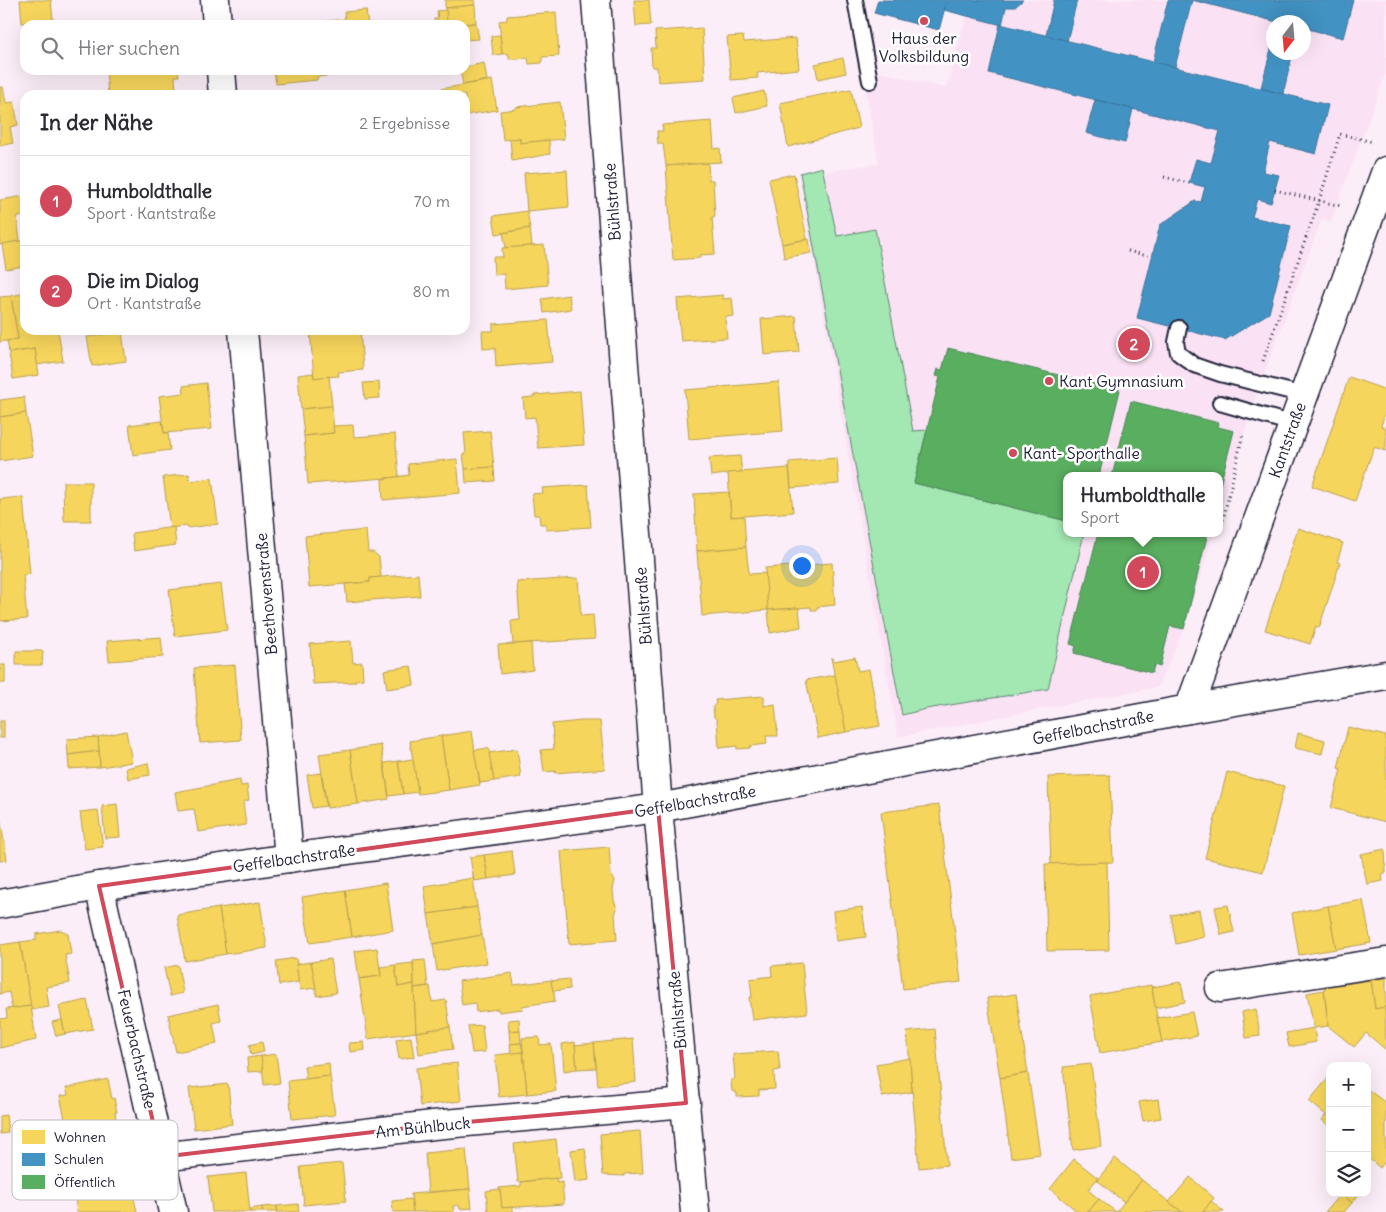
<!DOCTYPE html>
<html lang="de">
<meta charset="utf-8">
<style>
body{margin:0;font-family:Delius,sans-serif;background:#f2f2f3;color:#2b2b33}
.controls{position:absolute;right:15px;bottom:15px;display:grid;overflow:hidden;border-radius:10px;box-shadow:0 5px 20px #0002}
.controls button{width:45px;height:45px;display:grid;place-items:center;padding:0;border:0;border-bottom:1px solid #e1e1e2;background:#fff;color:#2b2b33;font:25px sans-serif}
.compass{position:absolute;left:1266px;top:15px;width:45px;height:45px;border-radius:50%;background:#fff;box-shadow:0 5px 20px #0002;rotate:196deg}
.you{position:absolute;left:801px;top:565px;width:18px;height:18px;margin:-12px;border:4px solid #fff;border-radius:50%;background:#1a73e8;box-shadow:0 0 0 8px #1a73e833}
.badge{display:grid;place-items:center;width:32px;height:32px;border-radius:50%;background:#d1495b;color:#fff;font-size:16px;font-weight:700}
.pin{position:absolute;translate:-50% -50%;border:2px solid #fff;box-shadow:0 1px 5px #0006}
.popup{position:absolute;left:1063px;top:472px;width:160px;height:65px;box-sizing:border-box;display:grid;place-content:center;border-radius:10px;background:#fff;filter:drop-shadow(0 1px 4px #0005);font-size:16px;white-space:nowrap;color:#7c7c81}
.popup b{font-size:19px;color:#2b2b33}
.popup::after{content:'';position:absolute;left:50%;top:100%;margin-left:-10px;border:10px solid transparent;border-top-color:#fff}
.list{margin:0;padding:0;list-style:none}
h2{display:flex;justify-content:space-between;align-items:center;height:65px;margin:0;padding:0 20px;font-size:21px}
h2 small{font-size:16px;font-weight:400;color:#7c7c81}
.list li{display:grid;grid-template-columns:32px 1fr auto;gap:15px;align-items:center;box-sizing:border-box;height:90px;padding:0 20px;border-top:1px solid #e1e1e2}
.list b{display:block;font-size:19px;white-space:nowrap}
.list p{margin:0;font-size:16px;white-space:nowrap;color:#7c7c81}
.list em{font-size:16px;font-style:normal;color:#7c7c81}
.icon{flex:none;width:28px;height:28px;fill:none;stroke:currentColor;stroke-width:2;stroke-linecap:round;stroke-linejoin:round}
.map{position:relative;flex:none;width:1386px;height:1212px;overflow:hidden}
.search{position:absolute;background:#fff;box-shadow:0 5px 20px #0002;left:20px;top:20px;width:450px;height:55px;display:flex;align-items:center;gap:12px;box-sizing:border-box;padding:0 18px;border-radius:15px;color:#7c7c81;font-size:19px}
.panel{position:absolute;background:#fff;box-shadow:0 5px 20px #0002;left:20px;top:90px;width:450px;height:245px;border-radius:15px}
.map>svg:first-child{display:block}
.built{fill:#fae2f4;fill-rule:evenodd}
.green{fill:#a3e7b2;stroke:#628476}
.homes{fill:#f6d55c;stroke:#b69f52}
.schools{fill:#4393c3;stroke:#39719a}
.public{fill:#5aae61;stroke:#498456}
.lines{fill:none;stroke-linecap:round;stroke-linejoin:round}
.lane-casing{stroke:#22223b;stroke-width:18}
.street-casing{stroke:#22223b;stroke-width:31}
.secondary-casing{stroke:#22223b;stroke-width:31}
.path{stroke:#22223b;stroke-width:3;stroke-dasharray:1 4;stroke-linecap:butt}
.lane{stroke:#fff;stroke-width:14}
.street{stroke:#fff;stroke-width:28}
.secondary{stroke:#fff;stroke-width:28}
.marked{fill:none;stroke:#d1495b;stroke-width:4;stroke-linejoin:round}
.poi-dot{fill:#d1495b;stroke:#fff;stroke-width:2}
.labels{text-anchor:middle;stroke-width:5;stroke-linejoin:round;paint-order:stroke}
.poi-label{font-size:16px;fill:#22223b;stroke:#fff;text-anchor:start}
.street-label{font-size:16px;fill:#22223b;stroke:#fff}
.key{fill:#fff;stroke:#bdbdc4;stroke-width:1}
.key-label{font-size:14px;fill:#22223b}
</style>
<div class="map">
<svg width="1386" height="1212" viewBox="0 0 1386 1212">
<rect width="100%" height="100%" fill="#fceef8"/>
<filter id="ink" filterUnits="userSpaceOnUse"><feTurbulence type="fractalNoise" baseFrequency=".02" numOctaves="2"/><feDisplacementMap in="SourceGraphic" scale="10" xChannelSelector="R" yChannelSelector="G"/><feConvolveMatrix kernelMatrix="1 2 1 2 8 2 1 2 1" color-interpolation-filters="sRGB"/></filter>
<g filter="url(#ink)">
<path class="built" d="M946,0H1386V73L1331,222L1322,219L1317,232L1256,396L1219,516V476H1067V533H1214L1184,629L1158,687L898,737L799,176L878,163L865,85L880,72L946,88L966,16L944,10ZM1274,22H1304V52H1274Z"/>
<polygon class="green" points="822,167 837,236 875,229 913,431 927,430 914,483 1067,521 1067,533 1084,533 1048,689 926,709 902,715 800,173"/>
<g class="homes">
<polygon points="20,0 51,0 53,20 22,23"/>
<polygon points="445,0 474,0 475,5 445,8"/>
<polygon points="634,0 649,0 651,25 636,26"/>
<polygon points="475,5 476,23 447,25 445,8"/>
<polygon points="366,10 368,25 295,25 345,19 344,12"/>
<polygon points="446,10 447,25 435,25 434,19 438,19 437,11"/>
<polygon points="556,12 559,56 542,57 542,63 529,64 528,58 509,59 509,54 502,54 499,21 507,20 507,16"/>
<polygon points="476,23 479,39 465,40 465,25 456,25"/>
<polygon points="702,28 705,79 658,82 657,67 652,67 651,48 656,48 655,31"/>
<polygon points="500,35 502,54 493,55 491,36"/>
<polygon points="743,36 744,42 796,38 799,69 757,73 758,78 731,80 727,37"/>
<polygon points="843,58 846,73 818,79 815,64"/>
<polygon points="484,63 487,80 463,85 460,70 465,70 465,67"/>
<polygon points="106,70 178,70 179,76 175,76 176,93 108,95"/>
<polygon points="274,70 372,70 373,71 317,77 317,80 276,84"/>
<polygon points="492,80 497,110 465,115 465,95 441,95 440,89"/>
<polygon points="0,87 3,87 6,103 14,102 18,125 10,127 13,143 0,146"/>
<polygon points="851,89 859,128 788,147 780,103"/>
<polygon points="764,91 767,106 736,113 733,98"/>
<polygon points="560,102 564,139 520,143 520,138 503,140 500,111 516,109 516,107"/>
<polygon points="712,121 714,149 720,148 721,162 666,166 663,144 658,144 657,131 663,131 662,125"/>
<polygon points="520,138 520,143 549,140 550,154 512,161 510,139"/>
<polygon points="708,163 709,180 713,180 715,217 712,217 715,254 700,255 700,258 673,260 666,166"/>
<polygon points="567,170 569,207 527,211 524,173"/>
<polygon points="794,174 807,239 782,244 769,179"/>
<polygon points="25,196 25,216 17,217 20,241 0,245 0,200"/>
<polygon points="527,211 530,228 496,234 493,216"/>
<polygon points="530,228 532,246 506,248 503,233"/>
<polygon points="809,239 811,253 784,258 782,244"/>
<polygon points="20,241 25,241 25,266 6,269 2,244"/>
<polygon points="544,245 548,285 505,289 504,274 494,275 493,257 503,257 502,248"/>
<polygon points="25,293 25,330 58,330 63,361 37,365 35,349 9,353 7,341 18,339 11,296"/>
<polygon points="569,295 571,309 544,313 542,299"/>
<polygon points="723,295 723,299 732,298 734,316 725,317 727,338 681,341 677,299"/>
<polygon points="11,296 18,339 0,342 0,297"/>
<polygon points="796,316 799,352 764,355 761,319"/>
<polygon points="548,320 552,362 496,367 495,348 483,349 482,331 493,331 493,324"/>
<polygon points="310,330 360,330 363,370 338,372 339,376 314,378"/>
<polygon points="122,332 126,361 92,366 87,337"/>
<polygon points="35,349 39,375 13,379 9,353"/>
<polygon points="313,373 314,378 329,376 332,406 301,409 298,375"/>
<polygon points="1349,377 1386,390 1386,410 1381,426 1386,428 1386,448 1385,451 1374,447 1355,501 1312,486"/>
<polygon points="379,382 380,398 365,399 363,383"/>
<polygon points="779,382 783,431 689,439 685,390"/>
<polygon points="206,383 212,429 164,433 159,396 184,393 183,386"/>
<polygon points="580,391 584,445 538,448 535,417 525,418 523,398 534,397 534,395"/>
<polygon points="24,397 26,413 0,417 0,400"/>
<polygon points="332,406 334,433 304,436 301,409"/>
<polygon points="26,413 33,456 0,461 0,417"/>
<polygon points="162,421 164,433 168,433 170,450 133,455 129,425"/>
<polygon points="353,425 354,437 395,434 399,477 308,484 304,436 334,433 333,426"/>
<polygon points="490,431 494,467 465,469 463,454 466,454 464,433"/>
<polygon points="740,456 742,472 711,476 709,458"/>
<polygon points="837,458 839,484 791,488 789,462"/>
<polygon points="457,459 460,493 383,500 382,479 409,475 408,464"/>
<polygon points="494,467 495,481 466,483 465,469"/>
<polygon points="789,468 793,512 731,517 728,473"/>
<polygon points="189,474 190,481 212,478 218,524 187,528 187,526 170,528 163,477"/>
<polygon points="63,482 91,482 91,521 64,521"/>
<polygon points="588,485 591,527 546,530 546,524 540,524 539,515 534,515 532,494 543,493 542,488"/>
<polygon points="729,492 731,517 744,516 746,547 697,551 694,494"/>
<polygon points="23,497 30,574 23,575 27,619 0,621 0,499"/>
<polygon points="174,527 176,545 134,551 132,533"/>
<polygon points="1298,528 1343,543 1337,562 1340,563 1319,628 1316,626 1310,644 1265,630"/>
<polygon points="366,530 368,552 373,552 379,557 381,577 370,578 370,582 309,587 305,536"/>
<polygon points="746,547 749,574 766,573 768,610 702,616 697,551"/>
<polygon points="832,563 835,605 817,607 817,610 811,610 811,607 768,610 765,568"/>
<polygon points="418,574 420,596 347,602 345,584 370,582 370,578"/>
<polygon points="578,578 581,616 593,615 595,639 513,644 511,621 520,620 517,582"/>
<polygon points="221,584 227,630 175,636 169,590"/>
<polygon points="799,608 801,627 770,633 768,610"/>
<polygon points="161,637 163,657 109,661 107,641"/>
<polygon points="351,641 353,663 362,662 363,679 355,680 355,682 313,684 310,644"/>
<polygon points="531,643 533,670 500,674 498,645"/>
<polygon points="16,651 43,651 42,665 16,665"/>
<polygon points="855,657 858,671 869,669 880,726 846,732 831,658 833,658 834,661"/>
<rect x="0" y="665" width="5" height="18"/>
<polygon points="235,665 241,740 200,743 194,668"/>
<polygon points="411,666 414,685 387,689 384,670"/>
<polygon points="835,675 846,732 818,738 806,680"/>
<polygon points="764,696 764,706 775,704 778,736 766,736 767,744 750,746 750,748 737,749 737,746 719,748 717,720 714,717 713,707 716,703 715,700"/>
<rect x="0" y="721" width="4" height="17"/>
<polygon points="581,721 600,721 605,769 555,773 556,771 544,772 541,750 554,749 552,724"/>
<polygon points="1348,727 1386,736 1386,822 1331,808 1341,769 1338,768"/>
<polygon points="126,731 132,762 100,767 98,737"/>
<polygon points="472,731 480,785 449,790 441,736"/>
<polygon points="1298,733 1325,740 1322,754 1295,748"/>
<polygon points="441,736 449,790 418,794 410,741"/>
<polygon points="98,737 99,751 68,755 67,739"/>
<polygon points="381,745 389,799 358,804 350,750"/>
<polygon points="489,748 494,781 480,783 474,750"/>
<polygon points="517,749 521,777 494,781 489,753"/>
<polygon points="350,750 358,804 327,808 319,754"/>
<polygon points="99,751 100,767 69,769 68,755"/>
<polygon points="413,759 418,792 403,794 398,761"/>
<polygon points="398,761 403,794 389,796 384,763"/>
<polygon points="148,763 150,775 128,779 126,768"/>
<polygon points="1227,772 1284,786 1263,872 1205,858"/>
<polygon points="321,773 326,806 312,808 307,775"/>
<polygon points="1110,775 1113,862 1051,864 1048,777"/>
<polygon points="240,780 241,786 247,785 249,800 243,802 246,825 198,832 194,809 178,811 175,792"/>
<polygon points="117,804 120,837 105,838 102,806"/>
<polygon points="939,805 961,982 903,989 881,812"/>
<polygon points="98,810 103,847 85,849 80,812"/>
<polygon points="0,817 7,860 0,861"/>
<polygon points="609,847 611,875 615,880 613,890 614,900 617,909 615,914 617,940 569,944 561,851"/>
<polygon points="1385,849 1386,873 1382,874 1383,881 1367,884 1361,854"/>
<polygon points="512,851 515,875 488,879 484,855"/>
<polygon points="484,855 488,879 474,881 470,857"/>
<polygon points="1107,862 1109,950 1047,951 1045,864"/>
<polygon points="473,878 477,907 428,914 424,886"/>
<polygon points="386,883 393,930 352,937 345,890"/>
<polygon points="345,890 352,937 310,943 302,897"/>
<polygon points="1363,900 1371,943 1336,949 1328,906"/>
<polygon points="260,902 267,948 226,954 219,908"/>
<polygon points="1228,905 1234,932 1221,935 1215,907"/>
<polygon points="1328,906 1336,949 1299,955 1292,913"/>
<polygon points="477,907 482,935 433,944 428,914"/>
<polygon points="862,907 866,937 836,941 833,911"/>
<polygon points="219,908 226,954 185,961 177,915"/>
<polygon points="1199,910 1204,937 1176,944 1171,915"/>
<polygon points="61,930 68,934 71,954 65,955 70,983 46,987 49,1007 31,1010 20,942 36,940 36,934"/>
<polygon points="482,935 487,963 437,971 433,944"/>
<polygon points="20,942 31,1006 12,1009 9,992 0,994 0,945"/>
<polygon points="377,948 381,976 359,979 355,951"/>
<polygon points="296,958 299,982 279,985 276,961"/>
<polygon points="330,959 336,993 317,996 311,962"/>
<polygon points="425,960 428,986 414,988 413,961"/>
<polygon points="311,962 316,988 300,990 296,964"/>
<polygon points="413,963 414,984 398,987 395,965"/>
<polygon points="802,963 807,1013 752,1020 749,997 752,997 750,979 772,976 771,966"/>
<polygon points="178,965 183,993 170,996 164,968"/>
<polygon points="395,965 398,987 414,984 416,1032 368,1039 359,979 381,976 380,967"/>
<polygon points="512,973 514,985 552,980 555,1001 522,1006 523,1009 499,1012 498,1009 476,1012 475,1003 462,1005 459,981"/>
<polygon points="1386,978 1386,1011 1385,1007 1375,1009 1371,980"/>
<polygon points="569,979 570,989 553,991 551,981"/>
<polygon points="1371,980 1375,1009 1385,1007 1386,1050 1366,1033 1354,1047 1328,1026 1324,987"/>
<polygon points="1181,982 1185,1002 1155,1008 1152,987"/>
<polygon points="1151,985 1162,1042 1100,1053 1090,996"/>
<polygon points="430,986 432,1002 446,1000 450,1027 416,1032 414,988"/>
<polygon points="1324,990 1328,1026 1314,1028 1307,993"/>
<polygon points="1016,994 1028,1073 1000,1078 987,998"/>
<polygon points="87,1000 93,1029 65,1034 59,1006"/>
<polygon points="218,1004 221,1021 213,1023 217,1044 176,1052 168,1015"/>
<polygon points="31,1006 36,1040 0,1048 0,1019 7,1018 6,1009"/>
<polygon points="1256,1009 1260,1036 1246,1038 1242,1012"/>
<polygon points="1192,1012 1197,1036 1162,1042 1157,1018"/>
<polygon points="519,1019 520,1030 509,1031 508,1020"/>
<polygon points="62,1020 65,1034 56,1036 52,1022"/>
<polygon points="482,1025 485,1052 472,1053 468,1026"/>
<polygon points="450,1027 453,1049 419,1054 416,1032"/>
<polygon points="1314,1028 1316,1042 1289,1047 1286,1033"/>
<polygon points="935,1029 947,1165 919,1168 907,1032"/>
<polygon points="520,1030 521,1043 510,1044 509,1031"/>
<polygon points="411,1037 414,1057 399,1059 396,1039"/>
<polygon points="539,1037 540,1045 551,1044 556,1091 527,1094 522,1038"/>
<polygon points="633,1039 636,1082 598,1086 594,1043"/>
<polygon points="262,1042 264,1052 251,1055 249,1045"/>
<polygon points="364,1042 365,1050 350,1052 349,1043"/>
<polygon points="575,1042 577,1069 564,1071 562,1044"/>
<polygon points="521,1043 523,1052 511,1054 510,1044"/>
<polygon points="594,1043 596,1068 577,1069 575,1045"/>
<polygon points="778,1051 780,1070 774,1071 775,1089 759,1090 759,1096 737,1097 737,1093 732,1091 731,1081 735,1078 733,1054"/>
<polygon points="523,1052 527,1094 499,1097 495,1055"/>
<polygon points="276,1054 280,1083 264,1085 261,1056"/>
<polygon points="261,1056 263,1071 248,1072 247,1058"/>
<polygon points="910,1058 912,1092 882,1097 876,1064"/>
<polygon points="329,1063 330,1076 306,1079 304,1066"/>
<polygon points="457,1063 461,1101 420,1106 416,1068"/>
<polygon points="1091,1064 1101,1146 1073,1150 1063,1067"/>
<polygon points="1028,1073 1040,1154 1011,1158 1000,1078"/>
<polygon points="330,1076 335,1115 292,1119 288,1081"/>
<polygon points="1330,1076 1330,1127 1322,1120 1326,1115 1309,1101"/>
<polygon points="108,1079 112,1099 114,1098 117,1112 115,1112 116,1120 75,1128 74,1122 66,1124 60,1096 68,1095 66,1088"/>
<polygon points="228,1084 232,1124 194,1129 189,1088"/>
<polygon points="1367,1089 1386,1103 1386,1160 1380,1168 1367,1157"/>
<polygon points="1158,1099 1161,1118 1143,1121 1139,1102"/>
<polygon points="6,1115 8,1133 0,1134 0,1116"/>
<polygon points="40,1130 43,1146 18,1151 15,1135"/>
<polygon points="640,1131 643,1173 624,1174 624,1176 603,1175 600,1134"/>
<polygon points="556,1139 560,1178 518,1182 514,1144"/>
<polygon points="44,1145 47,1158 21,1164 18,1151"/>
<polygon points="585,1148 589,1180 575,1182 571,1150"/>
<polygon points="466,1149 470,1189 428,1192 425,1153"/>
<polygon points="1115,1158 1142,1180 1124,1202 1097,1180"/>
<polygon points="1074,1159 1098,1178 1088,1190 1099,1199 1088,1212 1078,1212 1050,1189"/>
<polygon points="342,1163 346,1201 304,1205 300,1167"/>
<polygon points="246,1173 250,1212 212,1212 208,1177"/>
<polygon points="1190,1177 1214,1198 1203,1212 1182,1212 1169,1202"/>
<polygon points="556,1178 557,1183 562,1182 564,1204 502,1208 499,1188 521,1186 521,1182"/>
<polygon points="1142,1180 1169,1202 1182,1212 1116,1212"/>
<polygon points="130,1181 137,1212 77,1212 74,1193"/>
<polygon points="470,1189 472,1208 460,1209 459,1205 453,1206 454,1212 413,1212 411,1194"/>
<polygon points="500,1189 502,1208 512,1207 513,1212 488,1212 486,1191"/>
<polygon points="1341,1193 1352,1203 1344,1212 1325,1212"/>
<polygon points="1341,1193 1360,1193 1352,1203"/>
<polygon points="411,1199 413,1212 393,1212 392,1201"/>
<polygon points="1099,1199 1116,1212 1088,1212"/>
<polygon points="1211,1201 1224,1212 1203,1212"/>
<polygon points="298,1204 299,1212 277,1212 277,1206"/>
<polygon points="277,1206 277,1212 263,1212 262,1207"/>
<polygon points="262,1207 263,1212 250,1212 250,1209"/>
</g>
<g class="schools">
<polygon points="878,0 947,0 939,30 874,13"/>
<polygon points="947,0 1023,0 1015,7 1006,7 1002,25 944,10"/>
<polygon points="1054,0 1077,0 1067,41 1046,35"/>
<polygon points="1168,0 1353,0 1343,38 1304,28 1304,22 1277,22 1192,0 1175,67 1153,62"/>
<polygon points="1000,24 1328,105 1316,154 1270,142 1263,172 1279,175 1271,203 1257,199 1252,217 1291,226 1269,313 1225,340 1137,318 1160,225 1195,201 1201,202 1205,187 1189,183 1192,172 1196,159 1211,163 1220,131 989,73"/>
<polygon points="1274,37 1274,52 1293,52 1283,94 1261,88"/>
<polygon points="1095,100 1133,109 1125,143 1086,133"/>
</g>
<g class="public">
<polygon points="948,348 1120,390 1099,476 1067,476 1067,521 914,483 940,377 936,376 938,369 942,370"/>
<polygon points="1131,401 1219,423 1218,427 1234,431 1219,489 1219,476 1112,476"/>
<polygon points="1098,533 1208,533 1184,629 1170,626 1160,667 1154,665 1152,673 1074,653 1076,646 1070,644"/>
</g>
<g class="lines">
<g class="lane-casing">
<g id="lane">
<polyline points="855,0 870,81"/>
<polyline points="1179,328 1176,342 1178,353 1194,365 1220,374 1304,395"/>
<polyline points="1220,403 1293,424"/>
</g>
</g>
<g class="street-casing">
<g id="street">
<polyline points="215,0 217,25"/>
<polyline points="221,70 223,95"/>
<polyline points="243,330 289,858"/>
<polyline points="1189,709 1386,171"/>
<polyline points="99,886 173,1212"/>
<polyline points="0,904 99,886 289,858 658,808 1189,709 1386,675"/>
<polyline points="1220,988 1386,962"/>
<polyline points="161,1157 433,1125 686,1103"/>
</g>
</g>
<g class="secondary-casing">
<polyline id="secondary" points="596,0 658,808 695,1212"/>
</g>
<g class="path">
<polyline points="1164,177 1189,183"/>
<polyline points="1275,190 1341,206"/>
<polyline points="1128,251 1152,257"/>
<polyline points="1263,361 1319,201 1340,134 1373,142"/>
<polyline points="1223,520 1243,434"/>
</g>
<use href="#lane" class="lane"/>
<use href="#street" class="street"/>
<use href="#secondary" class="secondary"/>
</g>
</g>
<path class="marked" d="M658,808L686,1103L433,1125L161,1157L99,886Z"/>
<g class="poi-dot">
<circle cx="924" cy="21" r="5"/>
<circle cx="1049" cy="381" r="5"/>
<circle cx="1013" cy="453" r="5"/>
</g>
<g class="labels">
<g class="poi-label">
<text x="924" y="44" text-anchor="middle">Haus der<tspan x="924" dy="18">Volksbildung</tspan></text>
<text x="1059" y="387">Kant Gymnasium</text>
<text x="1023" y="459">Kant- Sporthalle</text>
</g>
<g class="street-label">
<text transform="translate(612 202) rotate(-94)" y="6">Bühlstraße</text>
<text transform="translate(1287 440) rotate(-70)" y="6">Kantstraße</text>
<text transform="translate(266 594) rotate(-95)" y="6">Beethovenstraße</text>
<text transform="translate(643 606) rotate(-94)" y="6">Bühlstraße</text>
<text transform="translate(1093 727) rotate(-11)" y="6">Geffelbachstraße</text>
<text transform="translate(695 801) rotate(-10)" y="6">Geffelbachstraße</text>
<text transform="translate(294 858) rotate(-8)" y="6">Geffelbachstraße</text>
<text transform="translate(677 1010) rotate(-95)" y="6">Bühlstraße</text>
<text transform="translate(137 1049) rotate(77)" y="6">Feuerbachstraße</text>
<text transform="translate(423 1127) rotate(-6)" y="6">Am Bühlbuck</text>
</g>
</g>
<rect x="12" y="1120" width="166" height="80" rx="8" class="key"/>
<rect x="22" y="1130" width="23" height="14" fill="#f6d55c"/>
<rect x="22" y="1153" width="23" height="13" fill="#4393c3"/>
<rect x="22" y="1175" width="23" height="14" fill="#5aae61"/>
<g class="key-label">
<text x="54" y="1142">Wohnen</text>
<text x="54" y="1164">Schulen</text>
<text x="54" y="1187">Öffentlich</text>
</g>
</svg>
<div class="controls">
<button>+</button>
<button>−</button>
<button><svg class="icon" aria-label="layers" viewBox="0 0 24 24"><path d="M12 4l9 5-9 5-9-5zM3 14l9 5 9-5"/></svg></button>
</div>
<svg class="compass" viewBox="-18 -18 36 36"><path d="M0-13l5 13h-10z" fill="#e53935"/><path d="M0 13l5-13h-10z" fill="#7c7c81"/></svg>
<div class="you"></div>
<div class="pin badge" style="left:1143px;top:572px">1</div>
<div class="popup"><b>Humboldthalle</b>Sport</div>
<div class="pin badge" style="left:1134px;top:344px">2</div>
<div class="search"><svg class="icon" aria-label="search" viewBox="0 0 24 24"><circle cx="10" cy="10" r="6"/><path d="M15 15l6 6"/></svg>Hier suchen</div>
<section class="panel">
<h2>In der Nähe<small>2 Ergebnisse</small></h2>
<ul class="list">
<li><span class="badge">1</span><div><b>Humboldthalle</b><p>Sport · Kantstraße</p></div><em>70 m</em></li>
<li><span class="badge">2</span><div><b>Die im Dialog</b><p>Ort · Kantstraße</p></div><em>80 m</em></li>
</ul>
</section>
</div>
